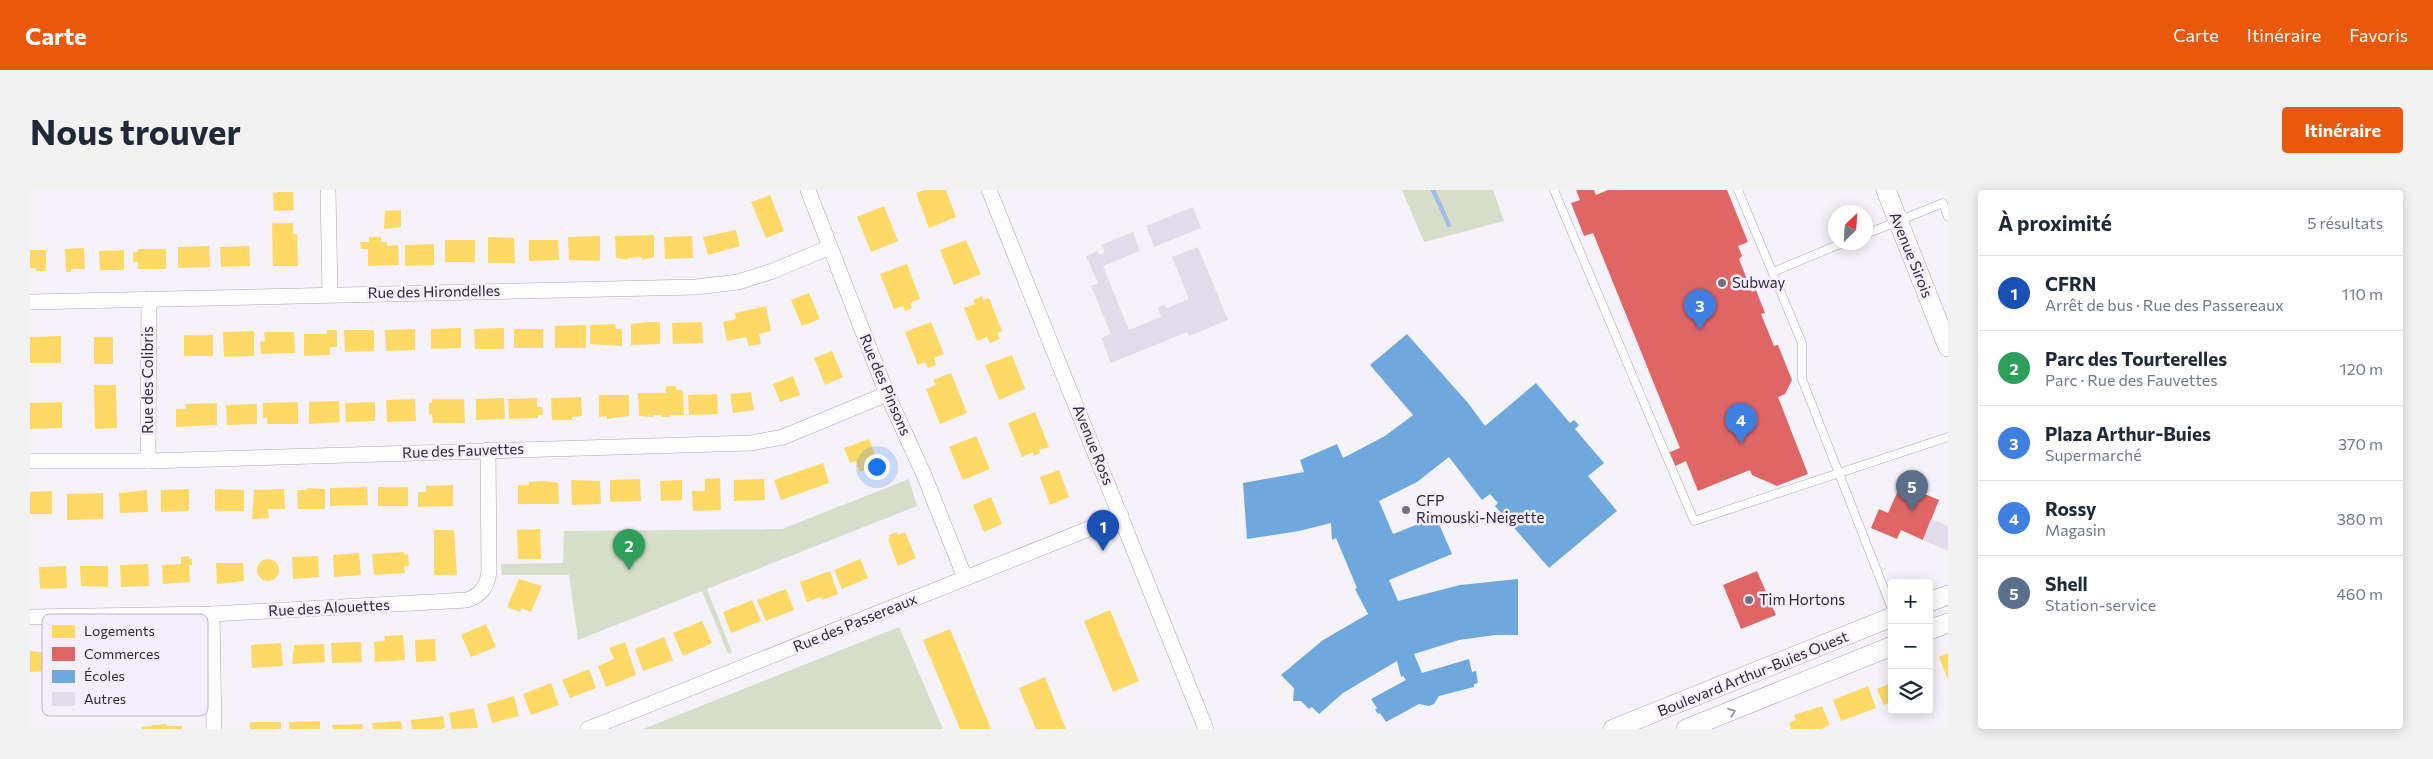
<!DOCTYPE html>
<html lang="fr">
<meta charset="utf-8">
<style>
body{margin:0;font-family:Commissioner,sans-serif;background:#f2f2f3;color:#1f2937}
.controls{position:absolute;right:15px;bottom:15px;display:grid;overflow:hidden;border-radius:5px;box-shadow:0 2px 12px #0003}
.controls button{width:45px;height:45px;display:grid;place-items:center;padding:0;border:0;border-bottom:1px solid #e0e1e3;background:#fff;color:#1f2937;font:25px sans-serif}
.compass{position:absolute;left:1798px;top:15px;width:45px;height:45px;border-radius:50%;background:#fff;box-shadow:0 2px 12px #0003;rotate:25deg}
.you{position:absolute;left:846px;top:276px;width:18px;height:18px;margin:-12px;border:4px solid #fff;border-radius:50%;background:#1a73e8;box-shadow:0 0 0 8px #1a73e833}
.badge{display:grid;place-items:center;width:32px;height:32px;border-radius:50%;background:#ea580c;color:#fff;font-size:16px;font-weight:700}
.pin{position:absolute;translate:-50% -41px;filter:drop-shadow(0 1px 2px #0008)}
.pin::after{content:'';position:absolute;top:26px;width:18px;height:15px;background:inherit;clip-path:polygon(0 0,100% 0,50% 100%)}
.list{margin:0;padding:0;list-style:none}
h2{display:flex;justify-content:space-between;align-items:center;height:65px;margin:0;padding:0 20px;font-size:21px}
h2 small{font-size:16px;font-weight:400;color:#747a83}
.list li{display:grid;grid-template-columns:32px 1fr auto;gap:15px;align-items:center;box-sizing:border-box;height:75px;padding:0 20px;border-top:1px solid #e0e1e3}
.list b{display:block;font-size:19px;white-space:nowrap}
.list p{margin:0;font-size:16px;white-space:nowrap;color:#747a83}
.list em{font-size:16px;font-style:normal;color:#747a83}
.icon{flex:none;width:28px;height:28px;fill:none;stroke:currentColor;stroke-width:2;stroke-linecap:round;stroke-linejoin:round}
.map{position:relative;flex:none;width:1918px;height:539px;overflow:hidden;border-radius:5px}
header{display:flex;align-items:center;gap:30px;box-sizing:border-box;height:70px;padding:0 25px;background:#ea580c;color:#fff}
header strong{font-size:24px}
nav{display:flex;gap:28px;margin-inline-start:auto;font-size:18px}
.intro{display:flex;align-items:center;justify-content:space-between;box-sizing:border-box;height:120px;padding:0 30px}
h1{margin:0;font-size:35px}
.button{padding:12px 22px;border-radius:5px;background:#ea580c;color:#fff;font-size:18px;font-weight:700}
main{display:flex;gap:30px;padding:0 30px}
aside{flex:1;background:#fff;border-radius:5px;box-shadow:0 2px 12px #0003}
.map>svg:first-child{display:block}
.green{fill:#d7dfca}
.homes{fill:#ffd966}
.shops{fill:#e06666}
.schools{fill:#6fa8dc}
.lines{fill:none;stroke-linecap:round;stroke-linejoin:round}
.stream{stroke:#a1bfe8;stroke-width:4.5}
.building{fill:#e3dcec}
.service-casing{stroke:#aca7b1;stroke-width:9}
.minor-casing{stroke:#aca7b1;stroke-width:16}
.tertiary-casing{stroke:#aca7b1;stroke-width:20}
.service{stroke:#fefdfe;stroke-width:8}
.minor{stroke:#fefdfe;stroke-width:15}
.tertiary{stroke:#fefdfe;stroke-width:19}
.oneway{stroke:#a19ea4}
.poi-dot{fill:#756f7b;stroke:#f5effd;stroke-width:2}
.labels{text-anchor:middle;stroke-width:5;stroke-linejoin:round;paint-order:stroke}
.street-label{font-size:15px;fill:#2f2936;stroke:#f5effd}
.poi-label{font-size:15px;fill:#2f2936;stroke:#f5effd;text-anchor:start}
.key{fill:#f5effd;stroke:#bab4c1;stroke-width:1}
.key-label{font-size:14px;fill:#2f2936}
</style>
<header>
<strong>Carte</strong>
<nav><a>Carte</a><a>Itinéraire</a><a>Favoris</a></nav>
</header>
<div class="intro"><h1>Nous trouver</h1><a class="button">Itinéraire</a></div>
<main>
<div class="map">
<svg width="1918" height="539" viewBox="0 0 1918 539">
<rect width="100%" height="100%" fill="#f6f2fa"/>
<g class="green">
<polygon points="1372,0 1463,0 1474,31 1394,52"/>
<polygon points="879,289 887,316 677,399 702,462 698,464 672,401 548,450 539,385 472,385 471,374 533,373 534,341 752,339"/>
<polygon points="869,437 913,539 613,539"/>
</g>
<g class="homes">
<polygon points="894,0 916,0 926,27 899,38 886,3"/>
<polygon points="249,2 263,2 264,20 244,21 243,3"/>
<polygon points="740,5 754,41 736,48 721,12"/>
<polygon points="854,16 868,51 841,62 827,27"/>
<polygon points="371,20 371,37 354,39 355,21"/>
<polygon points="242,33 263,33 263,44 267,44 268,76 243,76"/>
<polygon points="706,40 710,56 678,65 673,47"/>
<polygon points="624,45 624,67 612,70 612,67 598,68 598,70 586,68 585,46"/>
<polygon points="570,46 570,71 539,70 538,47"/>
<polygon points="662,46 663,68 635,69 634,47"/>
<polygon points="339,47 351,47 351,52 357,52 357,56 368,55 369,75 338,76 338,59 331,59 330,52 339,52"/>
<polygon points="458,47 484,48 485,73 458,73"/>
<rect x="415" y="50" width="30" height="22"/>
<polygon points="499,50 528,50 529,70 499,71"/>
<polygon points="936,50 951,84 924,95 910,60"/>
<polygon points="404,54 404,75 375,76 375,55"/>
<polygon points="179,56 180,77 148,78 148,57"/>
<polygon points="219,56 220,76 191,77 190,57"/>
<polygon points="54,58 55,79 41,79 41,82 36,82 35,59"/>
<polygon points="108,59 136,59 136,79 108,79 108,72 103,72 103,62 108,62"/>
<polygon points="0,60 16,60 16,81 6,81 6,78 0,78"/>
<polygon points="94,60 94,80 70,80 69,61"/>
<polygon points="877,74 890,109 880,113 882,118 875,121 873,116 864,119 850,84"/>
<polygon points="779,103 790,129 772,136 761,110"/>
<polygon points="952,106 954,110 959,108 972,141 967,143 970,149 960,153 957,147 947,151 934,118 945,114 943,110"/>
<polygon points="736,116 741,141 729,144 731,154 719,156 716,147 697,151 693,132 706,129 705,123"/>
<polygon points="618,132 630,132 630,154 601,155 601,134"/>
<polygon points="672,132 673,153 643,154 642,133"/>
<polygon points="901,132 914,164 904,168 906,175 898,178 895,172 888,175 875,142"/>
<polygon points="585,134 586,139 592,139 592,156 560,154 560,135"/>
<polygon points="556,135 556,158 525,158 525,136"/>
<polygon points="431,138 431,158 401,159 401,139"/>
<polygon points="474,138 474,159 445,159 444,139"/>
<polygon points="385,139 385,160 356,161 355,140"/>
<rect x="484" y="139" width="29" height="19"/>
<polygon points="297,140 307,140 307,157 300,157 300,165 274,166 274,144 297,144"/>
<polygon points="314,140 344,140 344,161 315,162"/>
<polygon points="224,141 224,166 194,167 193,142"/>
<polygon points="234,142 264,142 265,163 231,164 230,152 235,151"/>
<rect x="154" y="145" width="29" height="21"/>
<polygon points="31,146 31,173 0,173 0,147"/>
<rect x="64" y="147" width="19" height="27"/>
<polygon points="802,161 813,187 795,195 784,168"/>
<polygon points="982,165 995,199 969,210 955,175"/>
<polygon points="921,183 937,223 910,234 896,199 906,195 903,190"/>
<polygon points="763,186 770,205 750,212 743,194"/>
<polygon points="64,195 86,195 87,238 65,239"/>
<polygon points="636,196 646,196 646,200 652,200 653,203 654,225 640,225 640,227 632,227 632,225 623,225 623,227 609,226 608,203 636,203"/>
<polygon points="721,202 724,220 703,223 700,204"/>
<polygon points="687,204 688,224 659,225 658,205"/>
<polygon points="569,205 599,205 599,226 577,229 577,226 569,227"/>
<polygon points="551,207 552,226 542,227 542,230 522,230 521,208"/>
<polygon points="474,208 475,229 446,230 446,209"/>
<polygon points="507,208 507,217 512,217 513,225 508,225 508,228 479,229 478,209"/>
<polygon points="385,209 386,231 357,232 356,210"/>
<polygon points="402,209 434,209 435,233 403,233 402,224 399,224 399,213 402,213"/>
<polygon points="309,211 310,232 279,234 279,212"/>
<polygon points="32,212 32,238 0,239 0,213"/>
<polygon points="268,212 268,234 237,234 237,228 233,228 233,213"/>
<polygon points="345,212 345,231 316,232 315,213"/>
<polygon points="187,213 187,235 146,237 146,219 156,219 155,214"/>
<polygon points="227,214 227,234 197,235 196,215"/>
<polygon points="1005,222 1019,257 1009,260 1010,263 1004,266 1003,262 992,267 978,233"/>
<polygon points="946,246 960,279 933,290 919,257"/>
<polygon points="839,249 849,275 830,282 826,271 820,273 814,258"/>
<polygon points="793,273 799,293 751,310 744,290"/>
<polygon points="1029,280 1039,307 1020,315 1010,287"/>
<polygon points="690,288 691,320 663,321 662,301 675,301 675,289"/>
<polygon points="610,289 611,311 580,312 580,290"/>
<polygon points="734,289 735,310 704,311 704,290"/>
<polygon points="541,290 570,291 571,314 542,315"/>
<polygon points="652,290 652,310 631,311 630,291"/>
<polygon points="515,291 528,293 529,314 488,314 488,295 499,295 499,292"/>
<polygon points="423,295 423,316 388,317 388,302 396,302 396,296"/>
<polygon points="337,297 338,315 300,316 300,298"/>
<rect x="348" y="297" width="30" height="19"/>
<polygon points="277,298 295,299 295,319 268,319 267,300 277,300"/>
<polygon points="159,299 159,321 131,322 131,300"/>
<polygon points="185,299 214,300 214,321 185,321"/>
<polygon points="254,299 255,319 238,319 239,328 222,329 224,300"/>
<polygon points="117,300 118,322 90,323 89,303"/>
<polygon points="22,301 22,324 0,324 0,302"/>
<polygon points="73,303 73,329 37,330 37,304"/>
<polygon points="961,307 972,334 954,342 943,315"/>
<polygon points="510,339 511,369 488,369 487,340"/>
<polygon points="404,340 424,340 427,385 404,385"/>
<polygon points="867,342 868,345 875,342 886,368 868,376 858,349 860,348 859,345"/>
<polygon points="374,362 374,365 378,364 379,376 374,376 375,383 344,385 342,364"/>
<polygon points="329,363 331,385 304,387 303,365"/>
<polygon points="159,366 159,369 162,369 162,375 159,375 160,392 133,394 132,375 151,374 151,367"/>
<polygon points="288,366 289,387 263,389 262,367"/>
<circle cx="238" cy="380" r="11"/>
<polygon points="830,369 838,388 812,399 804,380"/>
<polygon points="186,373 213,373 214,391 187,394"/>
<polygon points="118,374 119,396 91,397 90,375"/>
<polygon points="36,376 37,398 10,399 9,377"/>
<polygon points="50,376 78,376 78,397 51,396"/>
<polygon points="800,381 808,404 792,410 791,407 777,412 770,392"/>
<polygon points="489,389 512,396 501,422 492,418 490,422 477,417"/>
<polygon points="756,399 764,420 736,431 727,410"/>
<polygon points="722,410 731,431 701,443 693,422"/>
<polygon points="1080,420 1109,491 1083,502 1054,431"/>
<polygon points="672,431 682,453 653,466 643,443"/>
<polygon points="456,434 466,457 441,467 431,445"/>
<polygon points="920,439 961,539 930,539 893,450"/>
<polygon points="373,445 375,470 345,472 344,452 355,451 355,446"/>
<polygon points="634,447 643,470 613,481 605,459"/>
<polygon points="405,449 406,471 386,472 385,450"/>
<polygon points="331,452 332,472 302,473 301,453"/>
<polygon points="595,452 606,485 576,497 568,476 584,469 579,458"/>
<polygon points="251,453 253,476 222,478 221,455"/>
<polygon points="294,454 295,472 262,474 264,455"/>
<polygon points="0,461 18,463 19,481 0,482"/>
<polygon points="1918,463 1918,490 1909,467"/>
<polygon points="559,479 566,498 540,508 532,490"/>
<polygon points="1015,487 1036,539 1006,539 989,498"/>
<polygon points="521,493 529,515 501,525 493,504"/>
<polygon points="1862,493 1862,512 1854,515 1847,499"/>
<polygon points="1838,496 1846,518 1811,531 1803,510"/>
<polygon points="484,506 489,526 462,533 457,514"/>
<polygon points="1792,516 1800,535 1790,539 1761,539 1759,533 1766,530 1764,525"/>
<polygon points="444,518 448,538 422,539 419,523"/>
<polygon points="413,526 415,537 411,539 382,539 381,530"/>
<polygon points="290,531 290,539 260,539 259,532"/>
<polygon points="371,531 372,539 343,539 342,533"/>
<rect x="220" y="532" width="31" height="7"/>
<polygon points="137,534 137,536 152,536 152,539 112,539 112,537 122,536 122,535"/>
<polygon points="332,534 333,539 303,539 302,535"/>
</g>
<g class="shops">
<polygon points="1546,0 1564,0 1566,5 1578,0 1697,0 1718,52 1708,56 1712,66 1709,69 1722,102 1726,100 1735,123 1731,124 1744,156 1748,155 1762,190 1755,204 1748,207 1778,284 1747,296 1722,285 1720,280 1668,301 1656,271 1641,278 1635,264 1650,258 1563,43 1554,46 1541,13 1550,10"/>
<polygon points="1871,294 1909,310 1893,350 1871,340 1867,349 1841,338 1849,319 1858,323"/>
<polygon points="1727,381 1746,425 1711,439 1693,395"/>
</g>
<polygon class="schools" points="1377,144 1438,213 1455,236 1506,193 1540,233 1544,230 1549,235 1545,239 1574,273 1558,286 1587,321 1519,378 1465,316 1468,313 1460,304 1452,310 1419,267 1387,292 1349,311 1363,344 1406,327 1422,364 1359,390 1368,411 1430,395 1488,389 1488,445 1465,445 1429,450 1384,464 1392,483 1439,469 1442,482 1446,481 1448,493 1444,494 1444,497 1409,506 1404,514 1399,516 1389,514 1356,532 1350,523 1348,524 1345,520 1347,518 1341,509 1376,490 1373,486 1371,487 1367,471 1313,503 1289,524 1282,517 1279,519 1271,511 1263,511 1264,498 1251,485 1293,450 1338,424 1325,399 1327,398 1306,348 1302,350 1301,333 1269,341 1217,349 1213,293 1274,282 1270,270 1307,254 1313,268 1355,246 1383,225 1340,175"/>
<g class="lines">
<polyline class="stream" points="1403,0 1419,35"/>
</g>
<g class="building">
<polygon points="1163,17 1171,38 1124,57 1116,36"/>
<polygon points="1103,42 1110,61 1073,76 1099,140 1131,127 1128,118 1134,115 1137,118 1159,109 1142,67 1168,57 1198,130 1159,146 1157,142 1081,173 1071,148 1081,144 1061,96 1068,93 1056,66 1068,61 1069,65 1075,62 1071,55"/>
<polygon points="1901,329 1918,336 1918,361 1893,350"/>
</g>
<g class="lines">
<g class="service-casing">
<g id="service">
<polyline points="1524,0 1664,331 1918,247"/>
<polyline points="1708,0 1772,153 1772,189 1862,419"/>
<polyline points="1836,44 1913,13 1918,27"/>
<polyline points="1743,82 1815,52"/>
</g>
</g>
<g class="minor-casing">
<g id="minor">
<polyline points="298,0 300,104"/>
<polyline points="778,0 857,204 894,285 935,388"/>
<polyline points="959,0 1176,539"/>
<polyline points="0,112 666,97 708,92 743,81 800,57"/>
<polyline points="0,271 118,271 721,253 753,247 857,204"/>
<polyline points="118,271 119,109"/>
<polyline points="182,424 184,539"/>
<path d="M0,427L182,424L437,410C451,405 457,397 459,382L458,260"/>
<polyline points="558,539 1091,326"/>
</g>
</g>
<g class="tertiary-casing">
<g id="tertiary">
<polyline points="1856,0 1918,157"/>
<polyline points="1899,412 1918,405"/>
<polyline points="1899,440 1918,433"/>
<polyline points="1583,539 1862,427"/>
<polyline points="1656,539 1862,456"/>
</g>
</g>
<use href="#service" class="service"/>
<use href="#minor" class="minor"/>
<use href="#tertiary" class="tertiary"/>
</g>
<defs><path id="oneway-chevron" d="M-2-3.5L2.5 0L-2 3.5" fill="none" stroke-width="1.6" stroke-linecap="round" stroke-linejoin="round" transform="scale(1.25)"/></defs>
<use class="oneway" href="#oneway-chevron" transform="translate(1702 522) rotate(-22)"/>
<g class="poi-dot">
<circle cx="1692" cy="93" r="5"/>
<circle cx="1376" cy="320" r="5"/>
<circle cx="1719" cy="410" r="5"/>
</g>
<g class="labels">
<g class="street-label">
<text transform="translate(1881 65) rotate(68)" y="5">Avenue Sirois</text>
<text transform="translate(404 102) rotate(-1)" y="5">Rue des Hirondelles</text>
<text transform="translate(118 190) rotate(-90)" y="5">Rue des Colibris</text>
<text transform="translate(855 195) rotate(67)" y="5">Rue des Pinsons</text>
<text transform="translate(1063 255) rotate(68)" y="5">Avenue Ross</text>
<text transform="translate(433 261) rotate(-2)" y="5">Rue des Fauvettes</text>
<text transform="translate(299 418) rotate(-3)" y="5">Rue des Alouettes</text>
<text transform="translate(825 433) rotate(-22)" y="5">Rue des Passereaux</text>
<text transform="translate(1723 484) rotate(-22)" y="5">Boulevard Arthur-Buies Ouest</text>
</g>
<g class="poi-label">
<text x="1702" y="98">Subway</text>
<text x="1386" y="316">CFP<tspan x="1386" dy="17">Rimouski-Neigette</tspan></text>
<text x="1729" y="415">Tim Hortons</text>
</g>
</g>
<rect x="12" y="424" width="166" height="102" rx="8" class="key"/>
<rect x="22" y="435" width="23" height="13" fill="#ffd966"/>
<rect x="22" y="457" width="23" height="14" fill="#e06666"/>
<rect x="22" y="480" width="23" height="13" fill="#6fa8dc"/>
<rect x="22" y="502" width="23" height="14" fill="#e3dcec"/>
<g class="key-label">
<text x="54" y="446">Logements</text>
<text x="54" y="469">Commerces</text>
<text x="54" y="491">Écoles</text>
<text x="54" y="514">Autres</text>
</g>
</svg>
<div class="controls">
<button>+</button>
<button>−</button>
<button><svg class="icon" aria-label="layers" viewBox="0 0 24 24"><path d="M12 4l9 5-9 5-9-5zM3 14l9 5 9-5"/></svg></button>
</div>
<svg class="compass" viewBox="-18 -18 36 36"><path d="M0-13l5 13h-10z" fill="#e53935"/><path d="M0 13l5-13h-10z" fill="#747a83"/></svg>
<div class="you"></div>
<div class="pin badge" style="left:1073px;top:361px;background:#1a4fb4">1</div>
<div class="pin badge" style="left:599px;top:380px;background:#2e9e5b">2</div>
<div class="pin badge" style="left:1670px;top:140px;background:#3f7fe0">3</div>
<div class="pin badge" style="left:1711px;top:254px;background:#3f7fe0">4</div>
<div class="pin badge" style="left:1882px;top:321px;background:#5c6f8a">5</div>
</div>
<aside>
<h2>À proximité<small>5 résultats</small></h2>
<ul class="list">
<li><span class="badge" style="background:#1a4fb4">1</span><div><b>CFRN</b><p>Arrêt de bus · Rue des Passereaux</p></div><em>110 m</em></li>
<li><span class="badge" style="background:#2e9e5b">2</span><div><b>Parc des Tourterelles</b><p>Parc · Rue des Fauvettes</p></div><em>120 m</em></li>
<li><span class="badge" style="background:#3f7fe0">3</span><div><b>Plaza Arthur-Buies</b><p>Supermarché</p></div><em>370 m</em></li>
<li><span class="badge" style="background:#3f7fe0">4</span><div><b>Rossy</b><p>Magasin</p></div><em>380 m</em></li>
<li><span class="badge" style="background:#5c6f8a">5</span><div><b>Shell</b><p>Station-service</p></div><em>460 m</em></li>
</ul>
</aside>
</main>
